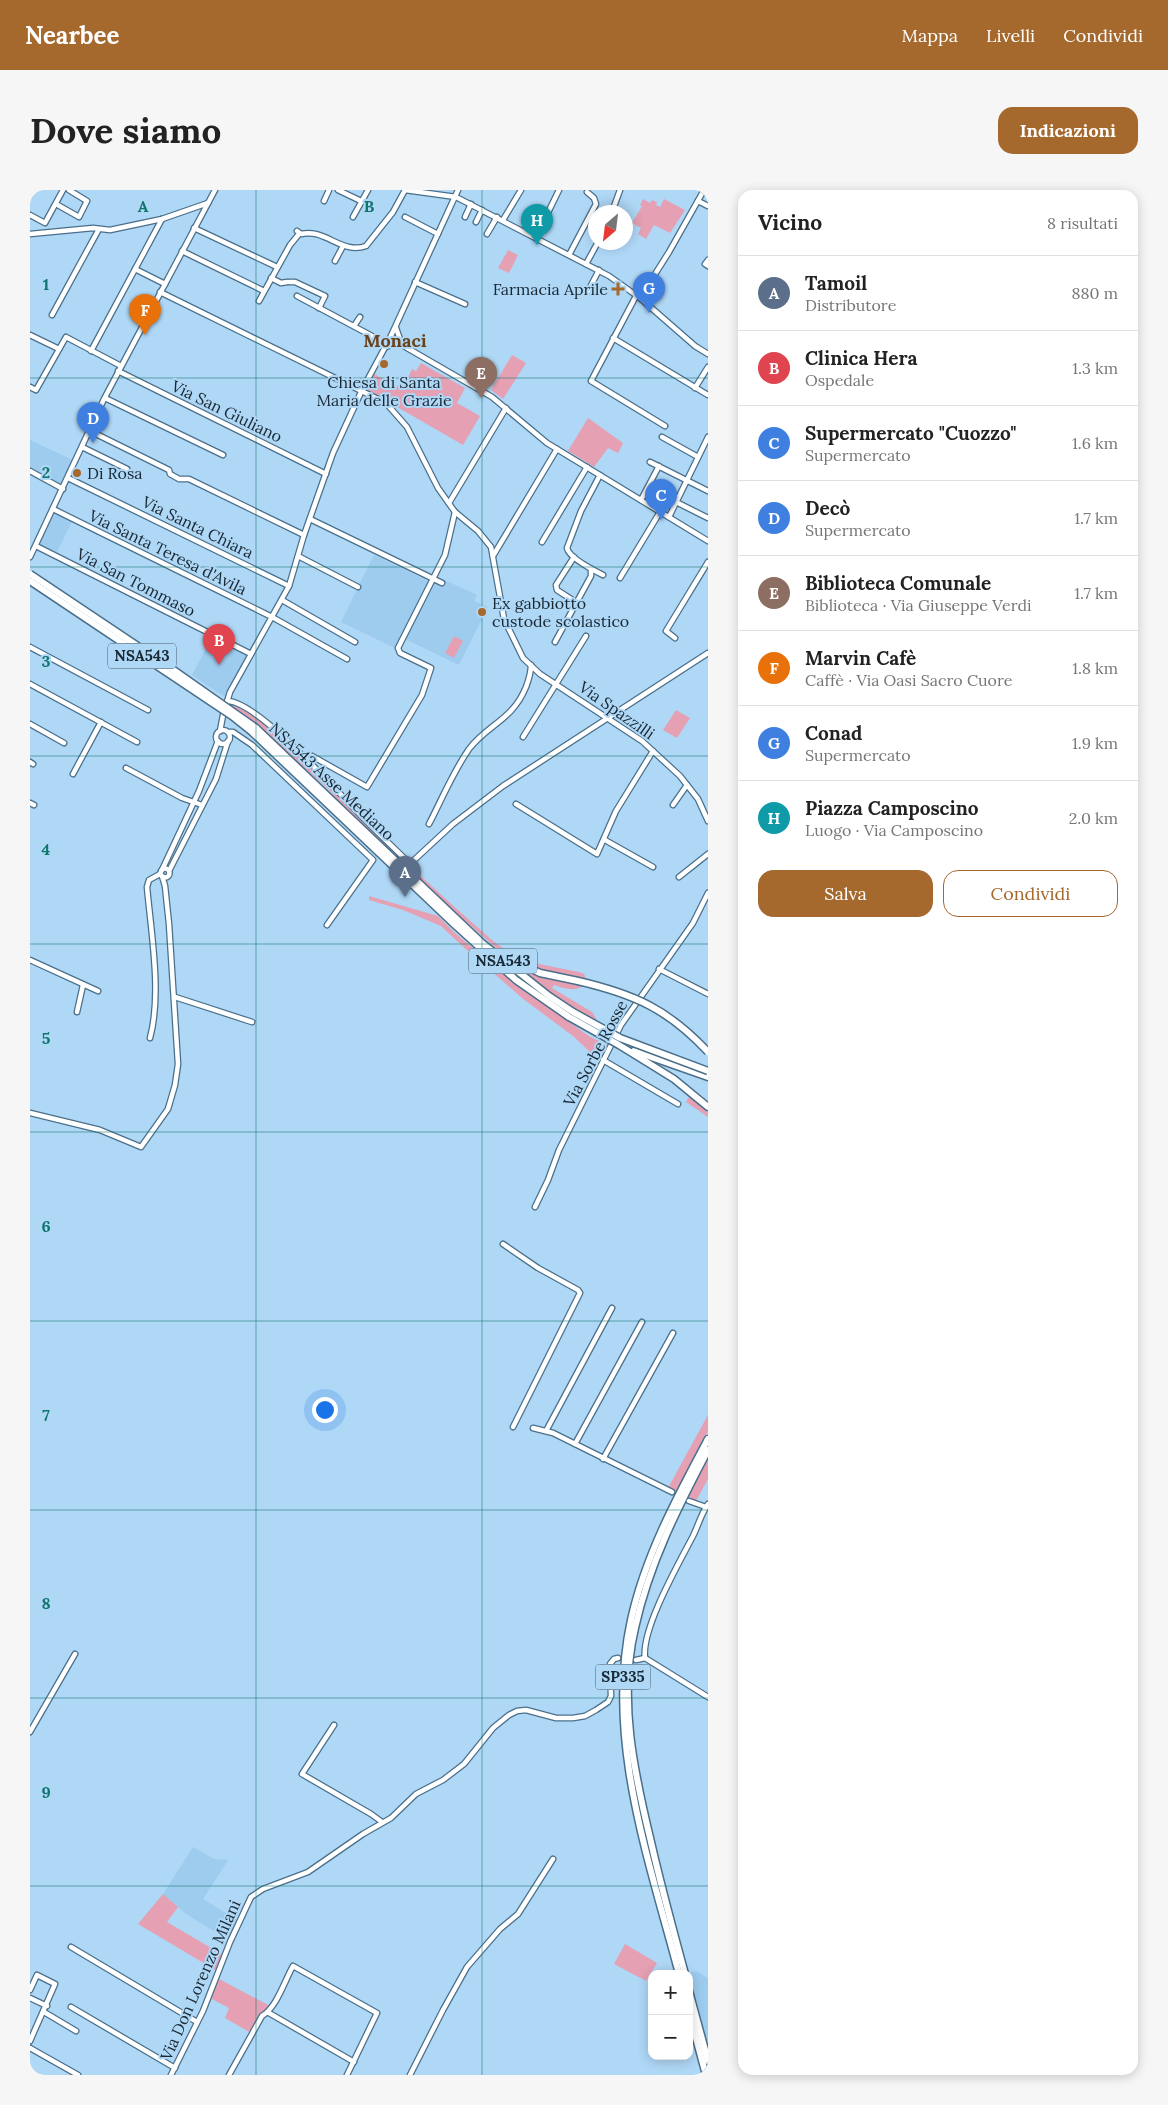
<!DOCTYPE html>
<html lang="it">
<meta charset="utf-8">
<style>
body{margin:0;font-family:Lora,serif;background:#f6f6f6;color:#222}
.controls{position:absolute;right:15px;bottom:15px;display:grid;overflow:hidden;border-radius:10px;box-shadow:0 2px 12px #0003}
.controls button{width:45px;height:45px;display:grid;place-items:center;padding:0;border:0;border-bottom:1px solid #e0e0e0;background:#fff;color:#222;font:25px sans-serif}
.compass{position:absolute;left:558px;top:15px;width:45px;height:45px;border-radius:50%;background:#fff;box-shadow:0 2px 12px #0003;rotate:208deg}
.you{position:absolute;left:294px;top:1219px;width:18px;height:18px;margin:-12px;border:4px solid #fff;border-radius:50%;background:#1a73e8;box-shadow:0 0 0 8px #1a73e833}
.badge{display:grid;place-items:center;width:32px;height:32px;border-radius:50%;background:#a5682d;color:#fff;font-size:16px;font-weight:700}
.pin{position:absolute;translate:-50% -41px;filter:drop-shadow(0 1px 2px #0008)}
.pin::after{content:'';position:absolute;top:26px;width:18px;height:15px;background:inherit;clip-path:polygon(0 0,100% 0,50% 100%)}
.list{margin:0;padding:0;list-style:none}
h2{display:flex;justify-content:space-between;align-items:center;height:65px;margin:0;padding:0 20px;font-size:21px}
h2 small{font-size:16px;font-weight:400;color:#767676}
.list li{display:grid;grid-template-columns:32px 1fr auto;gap:15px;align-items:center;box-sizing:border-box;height:75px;padding:0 20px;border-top:1px solid #e0e0e0}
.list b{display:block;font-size:19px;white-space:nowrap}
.list p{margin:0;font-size:16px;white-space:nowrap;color:#767676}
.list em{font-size:16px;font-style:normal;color:#767676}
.actions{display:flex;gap:10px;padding:15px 20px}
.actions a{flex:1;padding:11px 0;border:1px solid #a5682d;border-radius:15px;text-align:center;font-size:18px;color:#a5682d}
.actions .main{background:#a5682d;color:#fff}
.map{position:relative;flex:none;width:678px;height:1885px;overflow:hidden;border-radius:15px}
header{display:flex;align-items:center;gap:30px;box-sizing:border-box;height:70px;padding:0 25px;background:#a5682d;color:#fff}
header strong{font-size:24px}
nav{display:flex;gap:28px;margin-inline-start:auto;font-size:18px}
.intro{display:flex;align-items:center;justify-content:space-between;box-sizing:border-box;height:120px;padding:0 30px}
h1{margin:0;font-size:35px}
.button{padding:12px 22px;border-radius:15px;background:#a5682d;color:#fff;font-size:18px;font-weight:700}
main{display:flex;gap:30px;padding:0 30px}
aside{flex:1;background:#fff;border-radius:15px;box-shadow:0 2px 12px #0003}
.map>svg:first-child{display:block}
.built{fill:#9dccef}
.green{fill:#e5a0b3}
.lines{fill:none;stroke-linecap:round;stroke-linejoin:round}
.minor-casing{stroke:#4a6f8a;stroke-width:7}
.highway-casing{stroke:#4a6f8a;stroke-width:9}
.minor{stroke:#fff;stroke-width:4.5}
.highway{stroke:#fff;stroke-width:6}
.highway-bridge-casing{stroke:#4a6f8a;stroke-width:9;stroke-linecap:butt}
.highway-bridge{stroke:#fff;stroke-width:6}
.grid{fill:none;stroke:#0f766e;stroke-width:1;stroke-opacity:0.55}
.poi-dot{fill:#a5682d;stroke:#afd7f6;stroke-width:2}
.labels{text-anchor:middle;stroke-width:4;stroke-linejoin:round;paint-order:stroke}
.shield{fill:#afd7f6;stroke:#465c6e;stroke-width:1}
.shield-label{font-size:15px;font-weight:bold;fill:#192833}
.poi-label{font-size:16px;fill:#192833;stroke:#afd7f6;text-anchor:start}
.street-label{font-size:16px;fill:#192833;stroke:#afd7f6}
.neighbourhood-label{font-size:18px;font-weight:bold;fill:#6b4118;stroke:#afd7f6}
.grid-label{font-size:16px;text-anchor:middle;font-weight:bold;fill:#0f766e;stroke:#afd7f6;stroke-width:4;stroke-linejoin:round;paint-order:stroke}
</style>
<header>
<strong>Nearbee</strong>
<nav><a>Mappa</a><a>Livelli</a><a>Condividi</a></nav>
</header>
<div class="intro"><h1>Dove siamo</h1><a class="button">Indicazioni</a></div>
<main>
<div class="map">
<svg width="678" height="1885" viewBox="0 0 678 1885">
<rect width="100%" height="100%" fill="#afd7f6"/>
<g class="built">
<polygon points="0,250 45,271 31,300 0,283"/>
<polygon points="23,323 42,332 27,362 8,353"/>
<polygon points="344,365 402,393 404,390 412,395 414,390 447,405 444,411 458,417 429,475 375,449 369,460 311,432"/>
<polygon points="182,447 217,465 195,507 162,485"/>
<polygon points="163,1657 184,1669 198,1670 173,1709 207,1730 199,1750 156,1724 133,1704"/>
<polygon points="666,1781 678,1788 678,1858 658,1783"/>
</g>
<g class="green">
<polygon points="613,9 620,13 622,10 627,12 626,15 630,17 634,9 655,20 640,43 624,35 616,49 608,44 611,38 602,33 612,16 610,15"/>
<polygon points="478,60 488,65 479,83 468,78"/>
<polygon points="482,165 496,173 473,209 461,200"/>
<polygon points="391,173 435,198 427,213 450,226 433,255 336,199 344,184 373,199 382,179 386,181"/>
<polygon points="558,228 593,253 588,263 578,258 564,277 538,261"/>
<polygon points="424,446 433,451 424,468 415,463"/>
<path d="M202,516C231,517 352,649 380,676C407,701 434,726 462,750L477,761L504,773L549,782L554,784L557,790L509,781L473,764L403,703L311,614L299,600L234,542Z"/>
<polygon points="646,520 660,528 647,548 633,540"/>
<polygon points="339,706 408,726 425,743 495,801 559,846 577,855 574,861 564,863 559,861 543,846 492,808 429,753 411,736 373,720 339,710"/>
<path d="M484,775L507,784L555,795C545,802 535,799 524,795L522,798L562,822L566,828V832L530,812Z"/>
<polygon points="660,905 678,923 678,927 656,912"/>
<polygon points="678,1225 678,1241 646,1302 638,1298"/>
<polygon points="678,1264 678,1289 666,1311 656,1306"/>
<polygon points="133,1704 148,1717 137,1732 193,1765 187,1781 108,1734"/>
<polygon points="595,1754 627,1773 616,1791 584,1774"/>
<polygon points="187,1788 240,1816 221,1843 195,1828 199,1818 180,1808"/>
</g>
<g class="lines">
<g class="minor-casing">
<g id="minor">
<polyline points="308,0 331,11"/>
<polyline points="375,0 426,7 579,86 610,108 665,156 678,164"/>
<polyline points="294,11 299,0"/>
<polyline points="668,11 678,16"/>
<polyline points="26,14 49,27 57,11 39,0"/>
<polyline points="582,22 590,0"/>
<polyline points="0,25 15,33 33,0"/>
<polyline points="323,27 338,0"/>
<polyline points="375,27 408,44"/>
<polyline points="435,27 441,14"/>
<polyline points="473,30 491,0"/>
<polyline points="446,32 452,20"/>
<polyline points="164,38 247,77"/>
<path d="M267,41L271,44C295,38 312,65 336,56L363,22L375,0"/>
<polyline points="0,44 63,38 80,40 132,29 178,13"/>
<polyline points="457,44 467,27"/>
<polyline points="506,47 529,0"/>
<polyline points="152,61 234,101"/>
<polyline points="539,65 566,14 564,8 557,2"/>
<polyline points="678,70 675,74 678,76"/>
<polyline points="305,71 313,56"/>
<polyline points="556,74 568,52"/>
<polyline points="105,79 135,94"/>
<polyline points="241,88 251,93 257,92"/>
<polyline points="259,92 265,92 295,106 289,118"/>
<polyline points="385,92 435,114"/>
<polyline points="130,102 356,213 377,237 408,298 425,322 448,341 461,357 474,429 493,468 510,484 612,551 650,586 668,609 678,631"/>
<polyline points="557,103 569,80"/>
<polyline points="267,106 357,154"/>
<polyline points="606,106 561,191 635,236"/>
<polyline points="610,108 639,62 674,0"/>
<polyline points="229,111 260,55 269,44"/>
<polyline points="22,125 69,39"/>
<polyline points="324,136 330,127"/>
<polyline points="366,138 372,155"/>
<polyline points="0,145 29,159"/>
<polyline points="583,148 678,205"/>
<polyline points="356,157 364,154 372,155 462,207 517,253 678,351"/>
<polyline points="61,161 132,29"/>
<polyline points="88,181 296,284"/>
<polyline points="0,197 6,200 36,147 91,176"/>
<polyline points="665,198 678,177"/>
<polyline points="75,208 193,265"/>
<polyline points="60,241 139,280 140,284 149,289 159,289 274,345"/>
<polyline points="632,247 668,267"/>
<polyline points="52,257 97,279"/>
<polyline points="620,272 678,301"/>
<polyline points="0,281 33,299"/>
<path d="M570,285L551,321L537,358C539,368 563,380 573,385"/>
<polyline points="38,288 259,396"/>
<polyline points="611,310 629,276"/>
<polyline points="646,312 678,328"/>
<polyline points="419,313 476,218"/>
<polyline points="23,319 242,427 317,469"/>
<polyline points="639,327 678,247"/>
<polyline points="280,329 412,393"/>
<polyline points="512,352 557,277"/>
<polyline points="6,356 221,464"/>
<polyline points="268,366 328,397"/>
<polyline points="463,366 527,259"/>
<polyline points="0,367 74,209 185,0"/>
<polyline points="544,367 526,395 527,400 547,413"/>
<polyline points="590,388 630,322"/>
<polyline points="252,410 325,452"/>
<polyline points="645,448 636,441 678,372"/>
<polyline points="525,452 561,386 561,379"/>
<polyline points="0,457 118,520"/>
<polyline points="0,494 107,552"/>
<path d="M197,511C226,511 297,591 319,613C337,633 357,651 376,670L382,672L423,634L473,596L678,463"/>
<polyline points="197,512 200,502 259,396 274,345 303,263 332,200 360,148 428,0"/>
<polyline points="0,534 34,553"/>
<circle cx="193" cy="547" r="7"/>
<polyline points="190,541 194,520"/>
<polyline points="198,542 203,542 222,555 343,670 297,735"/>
<polyline points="493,547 556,446"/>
<polyline points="282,566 337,597 392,505 401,478 370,463 368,458 415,365 425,322"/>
<polyline points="0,572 3,574"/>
<polyline points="96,578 152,608 172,615"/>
<polyline points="43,584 71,532"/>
<polyline points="0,613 4,615"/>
<polyline points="486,614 567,664 586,621 623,561"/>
<polyline points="643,615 657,595"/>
<path d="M399,634C412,609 423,582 439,559C458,534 482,531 496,497C499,489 501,483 501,475"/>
<polyline points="575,650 623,677"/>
<circle cx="135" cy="683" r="4.5"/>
<polyline points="132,680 169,601 188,551"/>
<polyline points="139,681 186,589 198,551"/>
<polyline points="649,687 678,664"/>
<polyline points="0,770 68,801"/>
<polyline points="629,779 678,804"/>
<polyline points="145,807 222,832"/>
<polyline points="47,822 53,795"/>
<path d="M120,848C132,804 121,742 117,697L119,690L130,684"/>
<polyline points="573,870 648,914"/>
<polyline points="0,923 70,940 111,957 138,919 145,895 148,874 139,734 135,696 132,686"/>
<polyline points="505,1017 518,990 529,960 591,835 663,733 678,703"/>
<polyline points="473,1054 508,1078 548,1100 550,1103 483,1237"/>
<polyline points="503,1238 523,1243 642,1302"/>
<polyline points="516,1241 582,1118"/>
<polyline points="545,1254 612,1132"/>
<polyline points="573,1269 643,1143"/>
<polyline points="659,1311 676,1317"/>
<path d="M615,1468C611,1439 649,1373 663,1346C668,1336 671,1324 678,1314"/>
<polyline points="615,1468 678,1507"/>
<polyline points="606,1470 615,1468"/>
<polyline points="304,1535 272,1584 341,1624 352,1632"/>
<polyline points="0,1542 45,1464"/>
<polyline points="41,1757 167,1832"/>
<polyline points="0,1800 7,1785 25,1794 0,1851"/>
<polyline points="0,1808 17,1816"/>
<polyline points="41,1817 145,1878"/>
<polyline points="14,1822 46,1841"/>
<polyline points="239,1823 324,1872"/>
<polyline points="0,1858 48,1885"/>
<polyline points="141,1885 173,1821 200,1752 221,1707 233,1699 278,1682 333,1644 361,1628 386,1604 413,1590 434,1574 463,1538 479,1525 487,1521 496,1520 526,1528 543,1528 555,1526 566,1520 578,1512 581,1506 580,1474 584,1469 588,1468"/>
<path d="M199,1885L232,1826C247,1817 254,1792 263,1776L347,1823L317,1885"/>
<polyline points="380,1885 413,1820 437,1777 470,1739 488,1724 523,1669"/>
</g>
</g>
<g class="highway-casing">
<g id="highway">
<polyline points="226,538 452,753 519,806 543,822"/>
<polyline points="222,542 425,735 486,790 539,827"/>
<polyline points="472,765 510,783 548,791"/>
<polyline points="589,855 644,889 678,917"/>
<polyline points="604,861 678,887"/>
<path d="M649,1784C619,1670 575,1549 601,1430C615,1366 647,1307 678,1249"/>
<path d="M655,1784C643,1740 631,1696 621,1652C604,1582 588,1509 605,1438C619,1374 648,1317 678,1260"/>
<polyline points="659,1801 678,1871"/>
<polyline points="659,1822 676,1885"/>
</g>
</g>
<use href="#minor" class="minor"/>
<use href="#highway" class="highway"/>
<g class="highway-bridge-casing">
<g id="highway-bridge">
<polyline points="0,384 142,479 226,538"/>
<polyline points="0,391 202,526 222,542"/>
<path d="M548,791C604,804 638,819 678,862"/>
<polyline points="543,822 590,848 678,881"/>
<polyline points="539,827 589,855"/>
</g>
</g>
<use href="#highway-bridge" class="highway-bridge"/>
</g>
<path class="grid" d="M226,0V1885M452,0V1885M0,188H678M0,377H678M0,566H678M0,754H678M0,942H678M0,1131H678M0,1320H678M0,1508H678M0,1696H678"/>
<g class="poi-dot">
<path d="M585.5 91.5h5v5h5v5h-5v5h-5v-5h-5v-5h5z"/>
<circle cx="354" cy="174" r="5"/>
<circle cx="47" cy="283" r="5"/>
<circle cx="452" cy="422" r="5"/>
</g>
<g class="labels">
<g class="shield">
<rect x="78" y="453.5" width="68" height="25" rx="4"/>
<rect x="439" y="758.5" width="68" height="25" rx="4"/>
<rect x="565.5" y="1474.5" width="55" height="25" rx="4"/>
</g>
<g class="shield-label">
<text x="112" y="471">NSA543</text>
<text x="473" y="776">NSA543</text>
<text x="593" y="1492">SP335</text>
</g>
<g class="poi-label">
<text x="578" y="105" text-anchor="end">Farmacia Aprile</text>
<text x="354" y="198" text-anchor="middle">Chiesa di Santa<tspan x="354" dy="18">Maria delle Grazie</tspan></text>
<text x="57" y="289">Di Rosa</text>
<text x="462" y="419">Ex gabbiotto<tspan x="462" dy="18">custode scolastico</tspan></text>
</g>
<g class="street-label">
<text transform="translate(197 221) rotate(26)" y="6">Via San Giuliano</text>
<text transform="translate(168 337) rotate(26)" y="6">Via Santa Chiara</text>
<text transform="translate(138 362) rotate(26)" y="6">Via Santa Teresa d'Avila</text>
<text transform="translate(106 392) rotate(27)" y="6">Via San Tommaso</text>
<text transform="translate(587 520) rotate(35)" y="6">Via Spazzilli</text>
<text transform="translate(302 591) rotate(43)" y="6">NSA543 Asse Mediano</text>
<text transform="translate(565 863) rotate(-62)" y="6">Via Sorbe Rosse</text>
<text transform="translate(170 1790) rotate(-66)" y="6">Via Don Lorenzo Milani</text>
</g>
<g class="neighbourhood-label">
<text x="365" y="157">Monaci</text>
</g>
</g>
<g class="grid-label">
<text x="113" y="22">A</text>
<text x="339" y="22">B</text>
<text x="16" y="100">1</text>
<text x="16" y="288">2</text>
<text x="16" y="477">3</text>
<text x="16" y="665">4</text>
<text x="16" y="854">5</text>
<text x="16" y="1042">6</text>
<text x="16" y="1231">7</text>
<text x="16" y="1419">8</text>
<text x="16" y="1608">9</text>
</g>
</svg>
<div class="controls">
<button>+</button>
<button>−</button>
</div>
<svg class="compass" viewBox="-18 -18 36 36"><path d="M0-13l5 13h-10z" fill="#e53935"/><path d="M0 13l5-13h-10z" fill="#767676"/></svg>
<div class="you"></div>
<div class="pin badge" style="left:375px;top:707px;background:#5c6f8a">A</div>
<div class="pin badge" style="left:189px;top:475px;background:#e0444e">B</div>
<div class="pin badge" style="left:631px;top:330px;background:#3f7fe0">C</div>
<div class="pin badge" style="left:63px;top:253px;background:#3f7fe0">D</div>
<div class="pin badge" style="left:451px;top:208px;background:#8d6e63">E</div>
<div class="pin badge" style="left:115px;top:145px;background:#e8710a">F</div>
<div class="pin badge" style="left:619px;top:123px;background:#3f7fe0">G</div>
<div class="pin badge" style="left:507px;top:55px;background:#0f9aa8">H</div>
</div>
<aside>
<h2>Vicino<small>8 risultati</small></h2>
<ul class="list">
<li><span class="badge" style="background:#5c6f8a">A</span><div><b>Tamoil</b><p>Distributore</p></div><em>880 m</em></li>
<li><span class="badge" style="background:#e0444e">B</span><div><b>Clinica Hera</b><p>Ospedale</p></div><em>1.3 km</em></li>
<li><span class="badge" style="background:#3f7fe0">C</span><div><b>Supermercato &quot;Cuozzo&quot;</b><p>Supermercato</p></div><em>1.6 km</em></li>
<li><span class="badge" style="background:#3f7fe0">D</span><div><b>Decò</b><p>Supermercato</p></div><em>1.7 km</em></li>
<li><span class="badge" style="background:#8d6e63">E</span><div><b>Biblioteca Comunale</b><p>Biblioteca · Via Giuseppe Verdi</p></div><em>1.7 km</em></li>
<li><span class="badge" style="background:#e8710a">F</span><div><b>Marvin Cafè</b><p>Caffè · Via Oasi Sacro Cuore</p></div><em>1.8 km</em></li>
<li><span class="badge" style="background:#3f7fe0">G</span><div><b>Conad</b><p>Supermercato</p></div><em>1.9 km</em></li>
<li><span class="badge" style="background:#0f9aa8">H</span><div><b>Piazza Camposcino</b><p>Luogo · Via Camposcino</p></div><em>2.0 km</em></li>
</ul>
<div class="actions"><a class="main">Salva</a><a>Condividi</a></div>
</aside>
</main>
